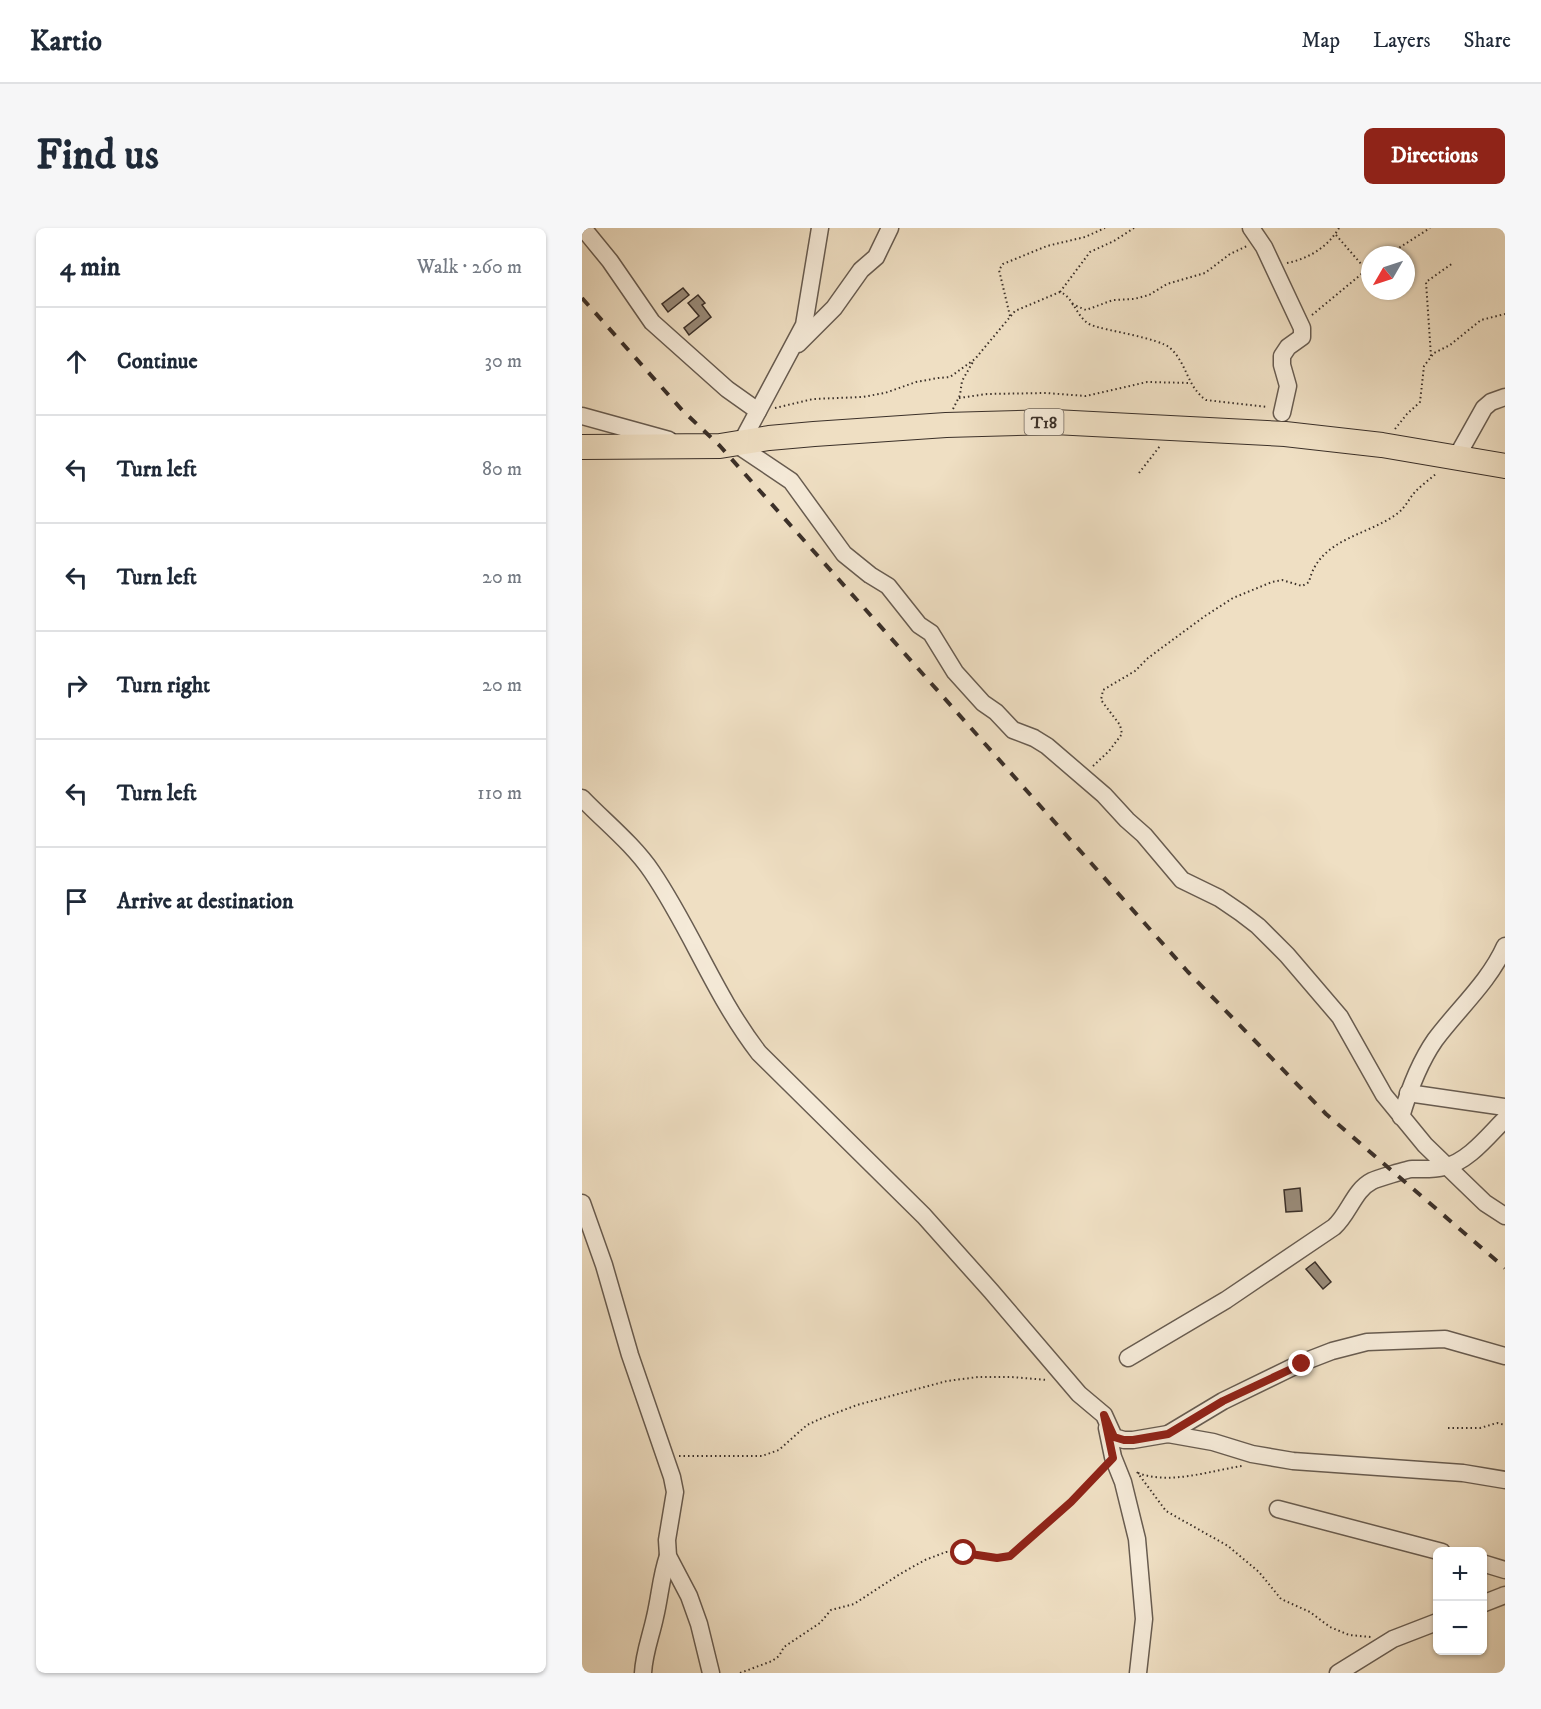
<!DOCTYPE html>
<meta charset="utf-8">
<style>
body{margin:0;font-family:"IM FELL DW Pica",serif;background:#f6f6f7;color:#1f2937}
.controls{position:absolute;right:18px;bottom:18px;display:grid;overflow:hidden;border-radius:9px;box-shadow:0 2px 4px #0004}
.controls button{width:54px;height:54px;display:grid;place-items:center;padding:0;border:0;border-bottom:2px solid #e0e1e3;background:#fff;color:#1f2937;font:30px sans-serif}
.compass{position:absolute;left:779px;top:18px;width:54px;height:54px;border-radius:50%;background:#fff;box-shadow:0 2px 4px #0004;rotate:231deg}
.stop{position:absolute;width:18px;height:18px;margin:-14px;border:4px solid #8f2418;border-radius:50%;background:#fff}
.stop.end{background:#8f2418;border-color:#fff;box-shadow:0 2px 6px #0008}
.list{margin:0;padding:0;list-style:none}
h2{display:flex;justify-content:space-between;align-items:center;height:78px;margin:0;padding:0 24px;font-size:26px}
h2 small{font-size:20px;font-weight:400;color:#747a83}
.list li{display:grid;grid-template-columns:39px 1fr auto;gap:18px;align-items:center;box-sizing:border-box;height:108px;padding:0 24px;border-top:2px solid #e0e1e3}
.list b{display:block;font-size:22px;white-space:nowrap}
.list em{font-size:20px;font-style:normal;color:#747a83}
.icon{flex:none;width:33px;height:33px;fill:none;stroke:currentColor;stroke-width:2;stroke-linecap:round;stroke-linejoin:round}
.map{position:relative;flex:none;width:923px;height:1445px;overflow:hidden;border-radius:9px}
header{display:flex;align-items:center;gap:36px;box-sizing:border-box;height:84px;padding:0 30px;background:#fff;border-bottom:2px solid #e0e1e3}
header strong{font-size:28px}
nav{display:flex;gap:33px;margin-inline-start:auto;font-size:21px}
.intro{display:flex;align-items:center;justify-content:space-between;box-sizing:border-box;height:144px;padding:0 36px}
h1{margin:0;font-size:42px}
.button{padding:15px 27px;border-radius:9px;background:#8f2418;color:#fff;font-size:21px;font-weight:700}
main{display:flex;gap:36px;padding:0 36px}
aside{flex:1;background:#fff;border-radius:9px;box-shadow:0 2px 4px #0004}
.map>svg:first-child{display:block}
.building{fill:#998b79;stroke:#3b3029;stroke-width:1.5}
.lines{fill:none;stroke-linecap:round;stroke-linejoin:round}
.minor-casing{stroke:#685c50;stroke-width:19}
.highway-casing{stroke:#3b3029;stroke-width:26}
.path{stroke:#3b3029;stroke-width:2;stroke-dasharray:1.5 3;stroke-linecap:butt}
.minor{stroke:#f5ead8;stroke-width:16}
.highway{stroke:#efdfc3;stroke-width:24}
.rail{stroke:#3b3029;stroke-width:4;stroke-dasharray:10 10;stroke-linecap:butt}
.route{stroke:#8f2418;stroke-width:8}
.labels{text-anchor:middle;stroke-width:4.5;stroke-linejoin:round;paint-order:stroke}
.shield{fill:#f5ead8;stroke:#73685e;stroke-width:1.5}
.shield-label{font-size:16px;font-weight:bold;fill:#3b3029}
</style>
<header>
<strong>Kartio</strong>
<nav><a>Map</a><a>Layers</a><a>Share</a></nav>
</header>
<div class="intro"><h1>Find us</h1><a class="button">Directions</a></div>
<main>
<aside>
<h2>4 min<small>Walk · 260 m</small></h2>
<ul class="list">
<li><svg class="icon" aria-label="ahead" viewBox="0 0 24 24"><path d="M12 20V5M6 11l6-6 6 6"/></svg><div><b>Continue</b></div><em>30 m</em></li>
<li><svg class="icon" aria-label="left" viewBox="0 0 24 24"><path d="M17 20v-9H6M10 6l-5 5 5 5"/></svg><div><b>Turn left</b></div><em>80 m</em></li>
<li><svg class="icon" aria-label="left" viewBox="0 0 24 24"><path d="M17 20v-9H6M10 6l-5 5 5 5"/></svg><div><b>Turn left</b></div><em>20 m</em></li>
<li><svg class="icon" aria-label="right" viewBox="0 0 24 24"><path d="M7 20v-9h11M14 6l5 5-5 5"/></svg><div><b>Turn right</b></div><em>20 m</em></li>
<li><svg class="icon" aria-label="left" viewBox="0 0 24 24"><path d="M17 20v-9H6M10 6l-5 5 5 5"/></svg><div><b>Turn left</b></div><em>110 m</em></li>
<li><svg class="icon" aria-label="arrive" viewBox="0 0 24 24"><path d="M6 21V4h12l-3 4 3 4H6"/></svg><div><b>Arrive at destination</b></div></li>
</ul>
</aside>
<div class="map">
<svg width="923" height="1445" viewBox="0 0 923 1445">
<rect width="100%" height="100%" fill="#efdfc3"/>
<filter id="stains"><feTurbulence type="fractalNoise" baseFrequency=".00333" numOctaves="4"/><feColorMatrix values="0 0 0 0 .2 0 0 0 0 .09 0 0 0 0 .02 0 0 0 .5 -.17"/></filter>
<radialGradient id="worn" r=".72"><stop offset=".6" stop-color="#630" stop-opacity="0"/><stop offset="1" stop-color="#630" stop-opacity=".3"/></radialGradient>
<g class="building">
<polygon points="101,60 107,67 86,84 80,76"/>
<polygon points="116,67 123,75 120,77 129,89 107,107 102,100 117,88 106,75"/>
<polygon points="718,960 720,983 704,984 702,962"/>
<polygon points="733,1034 749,1054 741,1061 724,1041"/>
</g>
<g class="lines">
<g class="minor-casing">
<g id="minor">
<polyline points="1,0 28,33 70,94 145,161 176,183"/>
<polyline points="669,0 682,19 720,100 720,109 706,119 700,128 700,137 706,158 700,185"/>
<polyline points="216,116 252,80 279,42 294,29 308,0"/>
<polyline points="0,188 87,212"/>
<polyline points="159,215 222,97 238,0"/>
<polyline points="154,216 209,253 262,326 288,347 306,358 337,397 349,405 373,444 401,475 414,484 431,502 452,510 465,518 522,567 545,592 562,607 600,652 637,670 659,685 676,698 705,727 758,789 802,867 843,917 903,975 923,988"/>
<polyline points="874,230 902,180 909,174 923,169"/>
<path d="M0,570C23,594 51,616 70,644C110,703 133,768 177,825L342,988L409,1063L497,1166L522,1187L532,1209L542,1212H551L586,1206L641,1173L719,1135L750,1123L785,1114L863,1111L923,1128"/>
<polyline points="826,865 923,879"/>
<path d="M819,889C827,862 837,835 853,812C876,781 907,754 923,718"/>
<polyline points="0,975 22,1037 48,1127 90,1249 93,1264 85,1312 86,1328 107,1368 117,1396 129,1445"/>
<path d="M546,1130L644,1072L752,999C767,986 772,962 790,953C794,951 826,941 830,941C840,941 851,942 862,939C886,934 906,908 923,891"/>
<polyline points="525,1200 531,1229 541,1254 555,1311 562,1391 556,1445"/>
<polyline points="586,1206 631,1214 670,1226 711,1233 881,1245 923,1252"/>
<polyline points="696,1281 860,1324"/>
<polyline points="900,1335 923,1342"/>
<polyline points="900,1376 923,1367"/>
<path d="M61,1445C62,1425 69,1408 73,1389C78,1368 79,1348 86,1328"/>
<polyline points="756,1445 811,1411 855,1394"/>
</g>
</g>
<g class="highway-casing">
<polyline id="highway" points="0,219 138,218 187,210 232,206 364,197 472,194 703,206 800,217 923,238"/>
</g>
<g class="path">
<polyline points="754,7 780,37 788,38"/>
<polyline points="806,27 848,0"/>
<path d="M705,35C726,31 746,19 757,0"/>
<polyline points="478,64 508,24 532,13 552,0"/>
<polyline points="490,76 504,82 531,72 552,71 567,67 585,56 623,45 648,26 665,18"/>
<polyline points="730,87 788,39"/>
<polyline points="428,88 417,42 421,36 465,18 503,9 523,0"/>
<polyline points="849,128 844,54 871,35"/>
<polyline points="377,170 405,166 464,165 504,168 565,154 609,155"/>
<path d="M193,180L231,171L280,169L303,165L334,154L356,150L368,149L393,131L433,83L478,64C492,69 494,90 509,97C525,103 577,110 588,120C605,135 605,159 624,172L686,179"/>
<polyline points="371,181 378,167 380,153 392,132"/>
<polyline points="813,201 825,186 838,174 842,138 852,125 868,117 899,92 923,86"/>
<polyline points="557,245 578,218"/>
<path d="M511,538L527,523L540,506L538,497L519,472L521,462L553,443L566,430L623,388L651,370L690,354L700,352L720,358L727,354C737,310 786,308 816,285C824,279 827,270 834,263C840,257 848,251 855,245"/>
<polyline points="866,1200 898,1200 915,1195 923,1197"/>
<polyline points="97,1228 180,1228 197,1222 225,1197 238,1191 275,1177 365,1153 396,1149 429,1149 466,1152"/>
<polyline points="555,1244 584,1283 646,1318 677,1344 699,1371 728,1384 748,1399 767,1407 789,1409"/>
<path d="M556,1245C588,1257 627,1243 660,1238"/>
<polyline points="158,1445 190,1433 197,1428 202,1419 238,1395 249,1382 272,1376 318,1346 343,1332 364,1324 374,1324 415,1330 428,1328 489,1274 521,1240"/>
</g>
<use href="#minor" class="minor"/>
<use href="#highway" class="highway"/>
<polyline class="rail" points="0,70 100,182 138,218 606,744 744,886 923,1040"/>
</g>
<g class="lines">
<polyline class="route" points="382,1325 415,1330 428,1328 489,1274 531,1230 522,1187 532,1209 542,1212 551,1212 586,1206 641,1173 720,1136"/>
</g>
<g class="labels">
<rect class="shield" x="442.5" y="181" width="39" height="26" rx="4.5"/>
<g class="shield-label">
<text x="462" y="200">T18</text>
</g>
</g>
<rect width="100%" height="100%" filter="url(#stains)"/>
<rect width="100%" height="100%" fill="url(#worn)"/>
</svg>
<div class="controls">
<button>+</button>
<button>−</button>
</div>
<svg class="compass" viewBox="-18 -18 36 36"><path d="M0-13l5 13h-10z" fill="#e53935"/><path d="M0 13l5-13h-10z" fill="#747a83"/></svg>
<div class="stop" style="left:382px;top:1325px"></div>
<div class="stop end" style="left:720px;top:1136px"></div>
</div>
</main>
